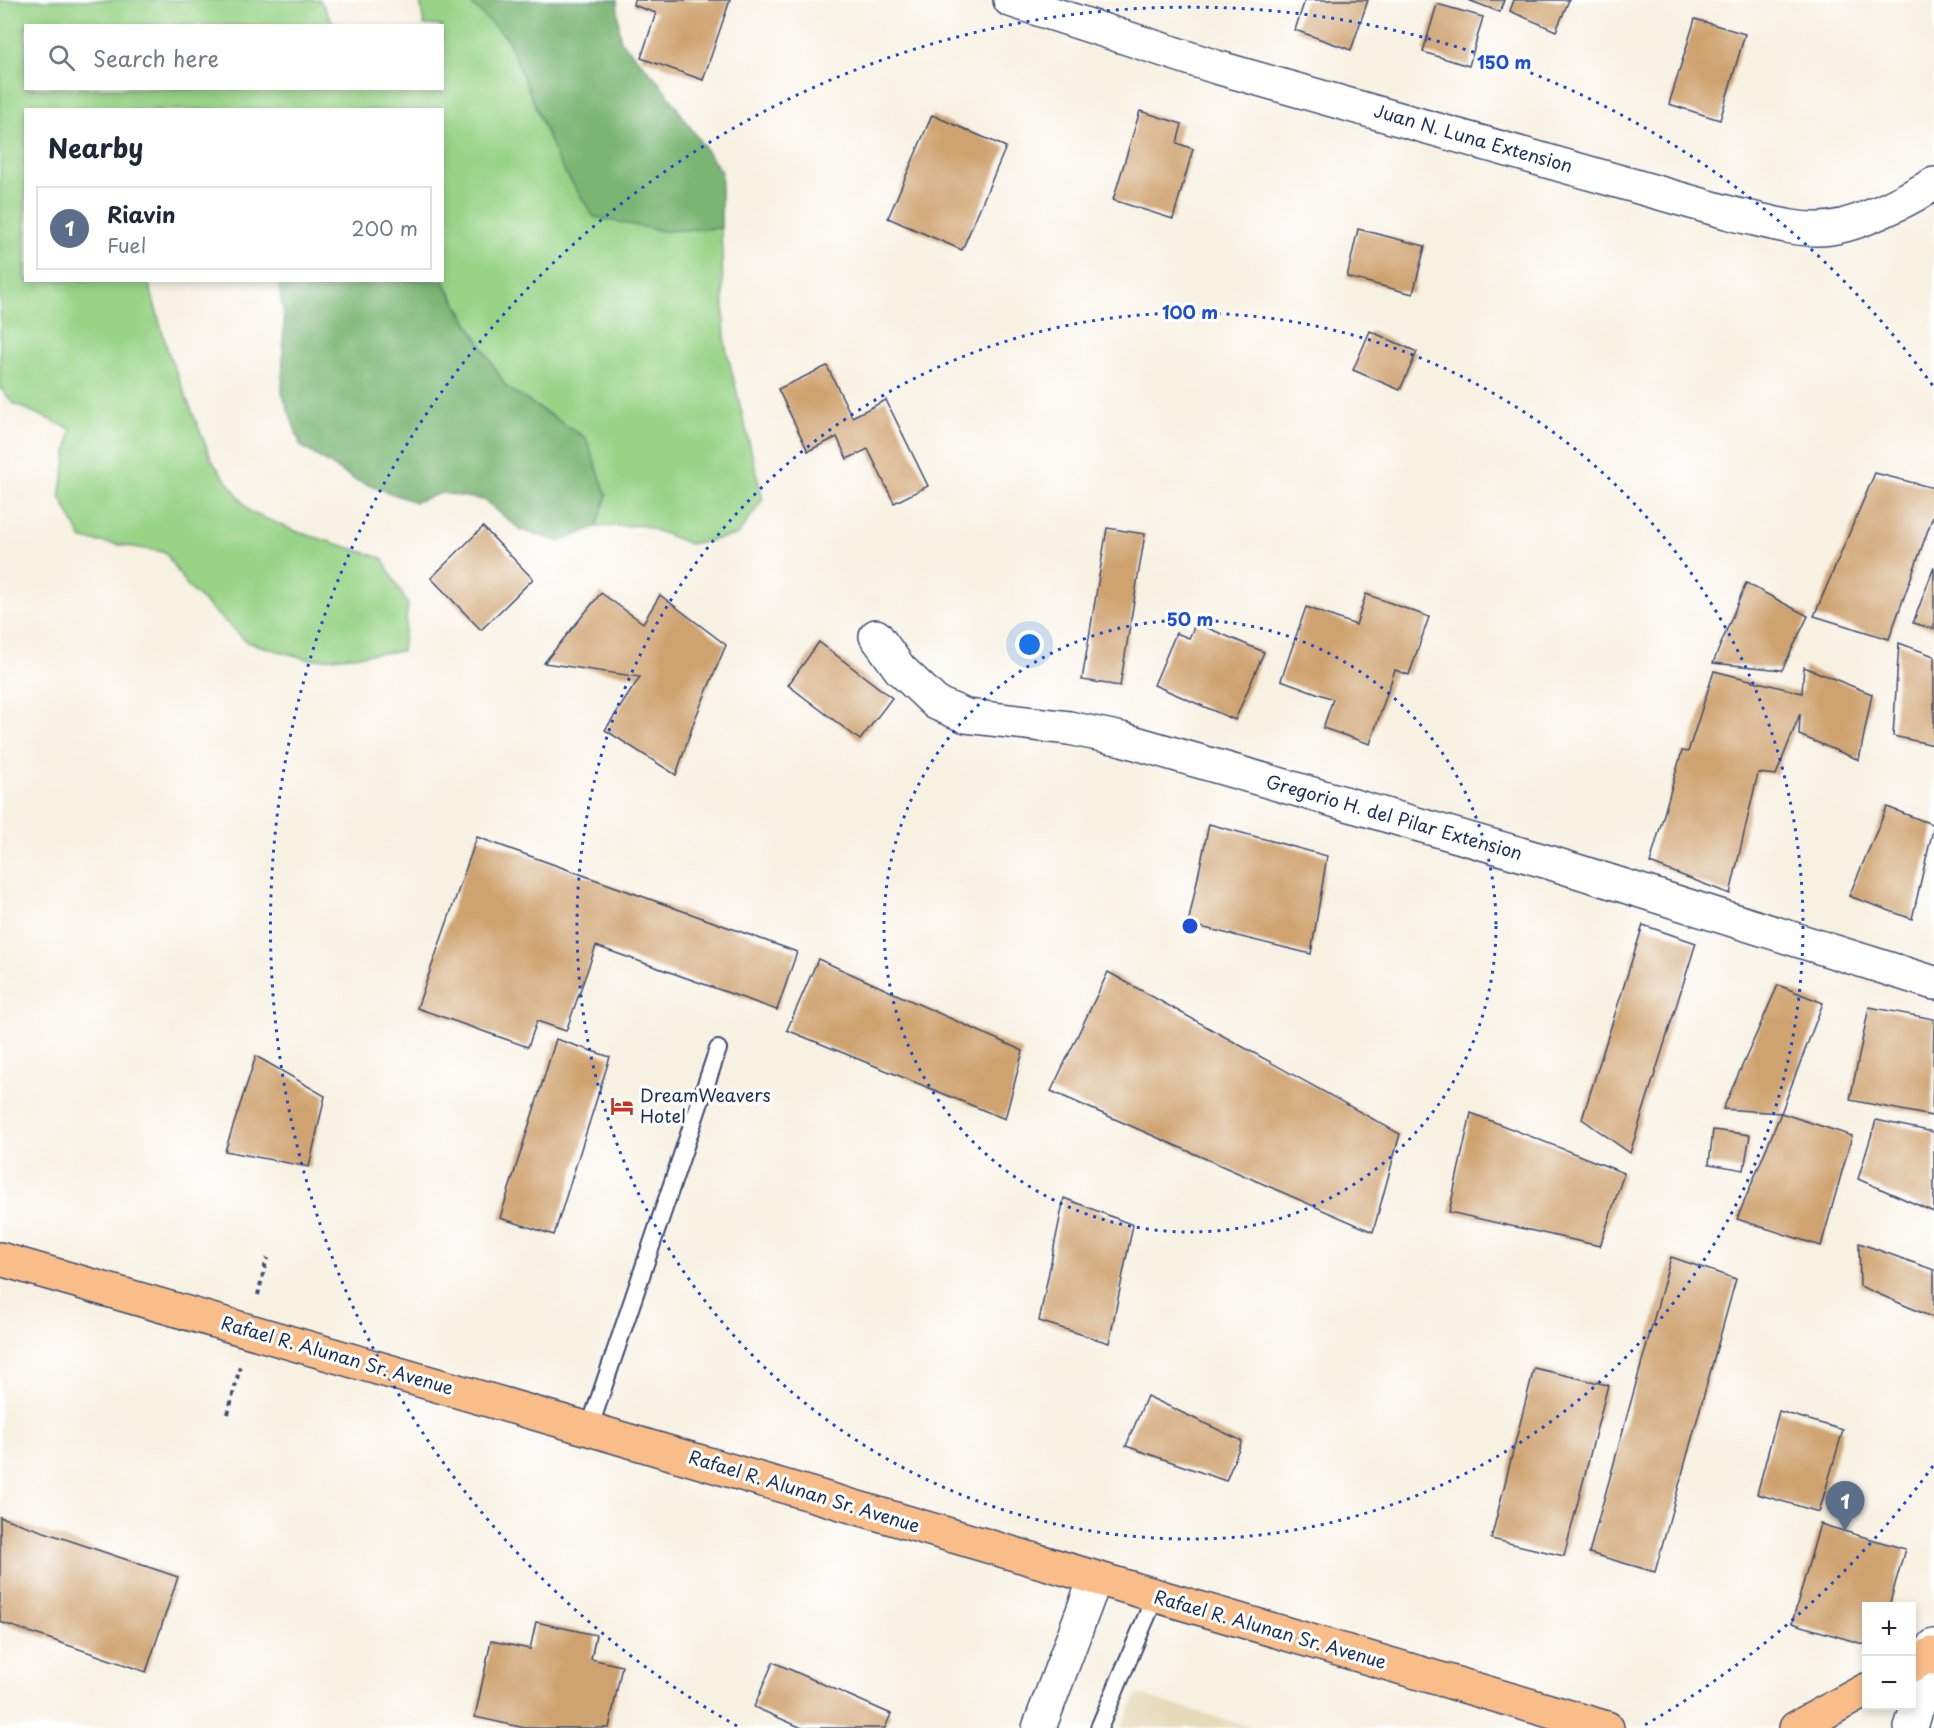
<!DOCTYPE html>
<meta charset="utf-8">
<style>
body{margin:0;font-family:"Playpen Sans",sans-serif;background:#f2f2f3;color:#1f2937}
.controls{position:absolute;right:18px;bottom:18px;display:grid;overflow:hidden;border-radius:0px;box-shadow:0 3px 9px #0003}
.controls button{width:54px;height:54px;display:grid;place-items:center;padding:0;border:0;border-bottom:2px solid #e0e1e3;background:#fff;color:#1f2937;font:30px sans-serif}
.you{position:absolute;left:1030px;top:645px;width:21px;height:21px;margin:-15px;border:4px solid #fff;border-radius:50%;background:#1a73e8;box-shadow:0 0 0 9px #1a73e833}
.badge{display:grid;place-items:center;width:39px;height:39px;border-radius:50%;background:#ea580c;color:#fff;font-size:20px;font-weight:700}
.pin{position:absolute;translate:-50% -50px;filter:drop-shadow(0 2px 3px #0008)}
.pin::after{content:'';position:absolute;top:32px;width:21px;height:18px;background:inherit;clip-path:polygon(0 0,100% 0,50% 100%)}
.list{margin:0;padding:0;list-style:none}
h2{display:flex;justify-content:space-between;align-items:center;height:78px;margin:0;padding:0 24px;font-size:26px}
h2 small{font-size:20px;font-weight:400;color:#747a83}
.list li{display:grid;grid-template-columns:39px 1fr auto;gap:18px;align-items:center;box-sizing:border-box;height:84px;margin:0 12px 12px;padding:0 12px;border:2px solid #e0e1e3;border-radius:0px}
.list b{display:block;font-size:22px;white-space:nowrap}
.list p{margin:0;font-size:20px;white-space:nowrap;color:#747a83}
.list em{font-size:20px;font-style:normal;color:#747a83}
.icon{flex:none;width:33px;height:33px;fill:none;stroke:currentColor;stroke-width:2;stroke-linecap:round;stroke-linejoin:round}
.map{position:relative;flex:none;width:1934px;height:1728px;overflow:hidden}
.search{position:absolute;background:#fff;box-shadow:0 3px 9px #0003;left:24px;top:24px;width:420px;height:66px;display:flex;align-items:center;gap:15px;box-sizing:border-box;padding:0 21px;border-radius:0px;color:#747a83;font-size:22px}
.panel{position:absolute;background:#fff;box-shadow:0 3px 9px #0003;left:24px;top:108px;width:420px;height:174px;border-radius:0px}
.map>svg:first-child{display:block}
.built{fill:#e6daba}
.green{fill:#98d386;stroke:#5a8172;stroke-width:1.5}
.forest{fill:#7ab573;stroke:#4a7268;stroke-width:1.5}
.building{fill:#cfa370}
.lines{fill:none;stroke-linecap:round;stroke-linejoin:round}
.service-casing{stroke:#3c4c72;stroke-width:20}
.minor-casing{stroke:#3c4c72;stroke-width:36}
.tertiary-casing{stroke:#3c4c72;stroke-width:36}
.trunk-casing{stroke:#3c4c72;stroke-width:36}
.path{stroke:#3c4c72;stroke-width:4;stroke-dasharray:4.5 4.5;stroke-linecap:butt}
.service{stroke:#fff;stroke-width:16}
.minor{stroke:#fff;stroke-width:33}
.tertiary{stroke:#fff;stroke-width:33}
.trunk{stroke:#f8bd88;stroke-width:33}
.ring{fill:none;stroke:#1d4ed8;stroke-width:3;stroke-dasharray:3 6}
.labels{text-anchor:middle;stroke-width:6;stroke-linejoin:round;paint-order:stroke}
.street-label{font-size:18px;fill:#1b2f5e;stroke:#fff}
.poi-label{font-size:18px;fill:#1b2f5e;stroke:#fff;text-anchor:start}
.centre{fill:#1d4ed8;stroke:#fff;stroke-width:3}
.ring-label{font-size:18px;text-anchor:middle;font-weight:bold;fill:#1d4ed8;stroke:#fff;stroke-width:6;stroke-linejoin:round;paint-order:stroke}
</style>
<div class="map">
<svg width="1934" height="1728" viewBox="0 0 1934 1728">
<rect width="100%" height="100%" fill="#fff"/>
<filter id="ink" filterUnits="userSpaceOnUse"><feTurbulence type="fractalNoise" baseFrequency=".0167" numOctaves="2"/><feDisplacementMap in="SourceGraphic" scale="12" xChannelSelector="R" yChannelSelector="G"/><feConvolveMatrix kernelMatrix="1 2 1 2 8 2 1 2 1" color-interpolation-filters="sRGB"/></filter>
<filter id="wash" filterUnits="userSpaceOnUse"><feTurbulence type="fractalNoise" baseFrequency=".008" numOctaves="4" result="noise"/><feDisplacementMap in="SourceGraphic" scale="24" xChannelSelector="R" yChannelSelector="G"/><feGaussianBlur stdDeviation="1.35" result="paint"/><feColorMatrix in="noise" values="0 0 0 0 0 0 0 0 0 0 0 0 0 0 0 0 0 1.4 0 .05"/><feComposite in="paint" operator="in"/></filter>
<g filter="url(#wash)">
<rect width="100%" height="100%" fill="#f7f1e2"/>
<polygon class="built" points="1137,1694 1254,1728 1121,1728"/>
<polygon class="green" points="0,0 320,0 334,25 26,26 26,88 403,89 442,88 442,26 424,25 420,0 467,0 507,38 559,163 663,231 721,228 725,344 763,499 738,535 690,544 642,525 596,527 607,496 586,438 506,387 443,280 442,110 26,110 26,280 148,281 168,352 212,461 250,512 298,532 382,558 408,605 402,651 311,660 247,642 187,586 165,552 82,539 60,497 71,429 14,404 0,388"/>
<g class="forest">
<polygon points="467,0 617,0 620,40 660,83 721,172 721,228 663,231 594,217 559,163 507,38"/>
<polygon points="442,280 506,387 586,438 607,496 596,527 560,542 521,530 484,500 442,493 415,502 355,480 301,446 282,393 284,318 278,281"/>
</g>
<g id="blocks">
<g class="building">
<polygon points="634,0 730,0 703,80 641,58 656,13 633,5"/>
<polygon points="1305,0 1368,0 1351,50 1295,30"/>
<polygon points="1468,0 1504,0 1500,12"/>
<polygon points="1514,0 1569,0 1556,31 1510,11"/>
<polygon points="1437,4 1483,17 1469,66 1423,52"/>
<polygon points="1695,19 1745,34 1720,120 1669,104"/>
<polygon points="1140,111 1182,124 1177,143 1193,149 1173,219 1113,200"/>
<polygon points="932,115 1006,147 962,250 888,218"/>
<polygon points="1358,229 1425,246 1413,294 1347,277"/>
<polygon points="1370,331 1417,352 1400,390 1353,370"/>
<polygon points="827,366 852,417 886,400 928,486 894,503 868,449 847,459 837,437 808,451 778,389"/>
<polygon points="1875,473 1934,488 1934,513 1889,639 1814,616"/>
<polygon points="483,527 533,579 481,630 431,578"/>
<polygon points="1107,528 1145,534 1120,686 1082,680"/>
<polygon points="1934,567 1934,629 1913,623"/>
<polygon points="1746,583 1808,616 1782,670 1713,663"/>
<polygon points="601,593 643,623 660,595 726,645 695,719 676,775 605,730 640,677 544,663"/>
<polygon points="1366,594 1429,617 1409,675 1395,670 1370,744 1323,728 1333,699 1281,680 1306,607 1356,625"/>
<polygon points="1196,623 1264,652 1235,720 1154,685 1176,633 1189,638"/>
<polygon points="819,642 892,698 860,740 788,685"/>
<polygon points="1899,643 1934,656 1934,745 1893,736"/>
<polygon points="1804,667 1872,694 1859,760 1799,735 1800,714 1776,775 1758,773 1730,894 1650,863 1682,751 1688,752 1714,671 1802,693"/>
<polygon points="1887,807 1934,825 1912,919 1849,896"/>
<polygon points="1209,824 1327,856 1311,954 1188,924"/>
<polygon points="477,837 797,952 777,1010 596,946 566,1031 537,1021 528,1047 417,1008"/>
<polygon points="1643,925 1696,943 1630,1153 1582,1119"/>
<polygon points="818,959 1023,1051 1005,1119 787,1030"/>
<polygon points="1108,972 1400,1134 1373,1232 1051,1091"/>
<polygon points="1778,985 1823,1003 1781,1113 1723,1109"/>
<polygon points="1869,1007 1934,1019 1932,1116 1850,1100"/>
<polygon points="556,1039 610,1057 554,1235 500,1218"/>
<polygon points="256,1056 325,1096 309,1167 225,1151"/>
<polygon points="1471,1113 1624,1173 1600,1246 1449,1212"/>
<polygon points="1781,1113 1852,1136 1821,1246 1737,1219"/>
<polygon points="1876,1120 1934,1132 1934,1212 1858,1179"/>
<polygon points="1713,1130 1750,1135 1744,1170 1709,1164"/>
<polygon points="1064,1198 1133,1225 1109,1343 1039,1321"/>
<polygon points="1859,1243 1934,1270 1934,1318 1860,1286"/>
<polygon points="1671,1257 1736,1279 1655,1572 1589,1553"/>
<polygon points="1534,1368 1608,1385 1564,1556 1491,1539"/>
<polygon points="1147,1396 1242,1441 1226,1481 1126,1446"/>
<polygon points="1779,1411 1843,1430 1819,1512 1757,1494"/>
<polygon points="0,1517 178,1577 146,1672 0,1622"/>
<polygon points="1820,1524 1905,1549 1889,1606 1866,1606 1866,1645 1792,1623"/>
<polygon points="536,1622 596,1635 591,1659 622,1666 609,1728 525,1728 475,1717 491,1641 530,1649"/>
<polygon points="773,1662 891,1714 885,1728 802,1728 754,1707"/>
</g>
</g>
</g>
<g filter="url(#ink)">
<use href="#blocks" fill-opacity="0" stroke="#3c4c72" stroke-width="1.5"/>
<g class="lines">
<g class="service-casing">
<g id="service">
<polyline points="589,1429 718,1049"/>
<polyline points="1099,1728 1155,1597"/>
</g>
</g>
<g class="minor-casing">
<g id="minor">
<path d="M1010,0L1216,67L1737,215C1763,220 1791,230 1819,229C1853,229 1905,201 1934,184"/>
<polyline points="876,636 900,669 936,703 966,716 1069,728 1122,739 1548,862 1934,983"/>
</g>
</g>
<g class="tertiary-casing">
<g id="tertiary">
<polyline points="1039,1728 1095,1579"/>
<polyline points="1911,1728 1934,1646"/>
</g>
</g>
<g class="trunk-casing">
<g id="trunk">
<polyline points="0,1259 589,1429 1607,1728"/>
<polyline points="1912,1665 1932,1654 1934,1658"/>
<polyline points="1796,1728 1866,1690"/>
</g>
</g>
<g class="path">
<polyline points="258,1295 267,1258"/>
<polyline points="228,1414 240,1367"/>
</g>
<use href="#service" class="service"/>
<use href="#minor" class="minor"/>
<use href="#tertiary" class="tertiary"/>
<use href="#trunk" class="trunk"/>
</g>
</g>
<g class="ring">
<circle cx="1190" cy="926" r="306"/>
<circle cx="1190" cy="926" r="613"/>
<path d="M1933 1466A919 919 0 0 1 1643 1726M737 1726A919 919 0 1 1 1933 386"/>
</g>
<defs>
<g id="hotel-bare" transform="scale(1.8)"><path d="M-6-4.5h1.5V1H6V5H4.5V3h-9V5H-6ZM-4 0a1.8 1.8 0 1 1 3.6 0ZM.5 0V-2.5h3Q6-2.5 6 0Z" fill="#c8321e" stroke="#fff" stroke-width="2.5" paint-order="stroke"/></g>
</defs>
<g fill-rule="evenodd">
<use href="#hotel-bare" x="622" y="1106"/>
</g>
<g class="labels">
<g class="street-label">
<text transform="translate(1473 139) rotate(16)" y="6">Juan N. Luna Extension</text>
<text transform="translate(1394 818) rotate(16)" y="6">Gregorio H. del Pilar Extension</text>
<text transform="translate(337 1356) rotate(16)" y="6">Rafael R. Alunan Sr. Avenue</text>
<text transform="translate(804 1492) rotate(17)" y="6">Rafael R. Alunan Sr. Avenue</text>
<text transform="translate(1270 1630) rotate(16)" y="6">Rafael R. Alunan Sr. Avenue</text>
</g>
<g class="poi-label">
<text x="640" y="1102">DreamWeavers<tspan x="640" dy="21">Hotel</tspan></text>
</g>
</g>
<circle cx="1190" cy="926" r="9" class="centre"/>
<g class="ring-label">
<text x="1504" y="69">150 m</text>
<text x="1190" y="319">100 m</text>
<text x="1190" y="626">50 m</text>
</g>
</svg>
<div class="controls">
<button>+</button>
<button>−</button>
</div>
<div class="you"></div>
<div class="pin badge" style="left:1845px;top:1531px;background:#5c6f8a">1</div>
<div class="search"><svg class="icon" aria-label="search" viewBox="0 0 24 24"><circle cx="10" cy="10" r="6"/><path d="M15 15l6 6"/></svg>Search here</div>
<section class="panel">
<h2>Nearby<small></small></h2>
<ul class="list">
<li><span class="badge" style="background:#5c6f8a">1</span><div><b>Riavin</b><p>Fuel</p></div><em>200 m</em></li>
</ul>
</section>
</div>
